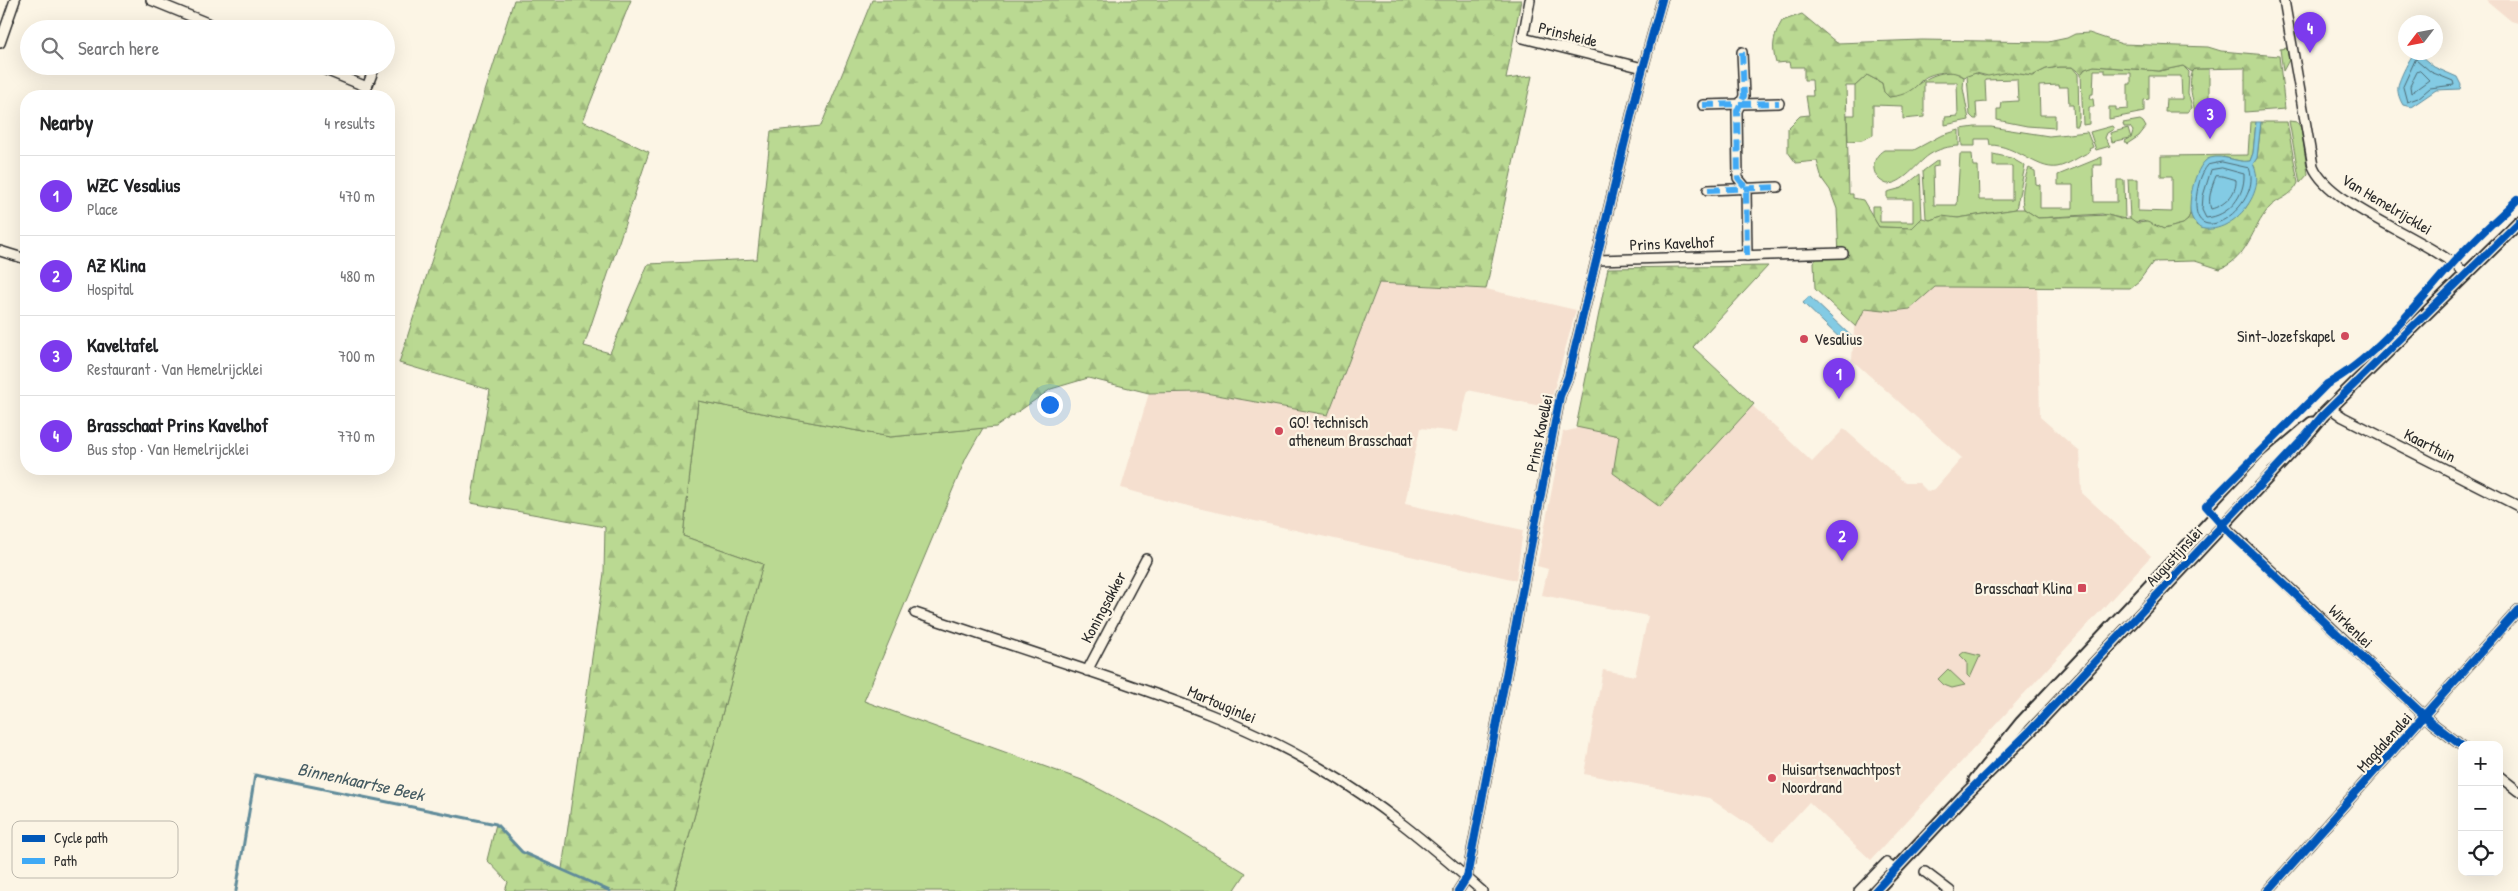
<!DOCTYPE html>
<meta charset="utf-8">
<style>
body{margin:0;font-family:"Patrick Hand",sans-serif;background:#f6f6f6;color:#202124}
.controls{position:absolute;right:15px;bottom:15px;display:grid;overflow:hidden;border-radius:10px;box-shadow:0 5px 20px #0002}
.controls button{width:45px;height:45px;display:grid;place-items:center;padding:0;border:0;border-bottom:1px solid #e0e0e0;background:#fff;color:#202124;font:25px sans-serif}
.compass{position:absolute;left:2398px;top:15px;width:45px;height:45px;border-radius:50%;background:#fff;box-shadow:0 5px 20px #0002;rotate:238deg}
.you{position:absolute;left:1049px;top:404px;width:18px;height:18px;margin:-12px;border:4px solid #fff;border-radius:50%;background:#1a73e8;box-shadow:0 0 0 8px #1a73e833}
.badge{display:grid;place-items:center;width:32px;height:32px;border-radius:50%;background:#7c3aed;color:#fff;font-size:16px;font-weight:700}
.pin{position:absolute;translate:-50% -41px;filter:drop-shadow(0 1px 2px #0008)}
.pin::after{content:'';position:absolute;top:26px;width:18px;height:15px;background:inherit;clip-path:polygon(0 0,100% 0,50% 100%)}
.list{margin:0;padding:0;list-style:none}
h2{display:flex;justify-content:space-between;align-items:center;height:65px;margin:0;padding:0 20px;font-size:21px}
h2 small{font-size:16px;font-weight:400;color:#757577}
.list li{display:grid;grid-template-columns:32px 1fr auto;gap:15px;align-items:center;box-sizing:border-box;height:80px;padding:0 20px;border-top:1px solid #e0e0e0}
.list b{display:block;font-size:19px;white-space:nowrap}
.list p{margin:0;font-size:16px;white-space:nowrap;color:#757577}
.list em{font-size:16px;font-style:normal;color:#757577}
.icon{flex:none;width:28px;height:28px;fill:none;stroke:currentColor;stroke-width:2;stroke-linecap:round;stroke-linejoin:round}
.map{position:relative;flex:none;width:2518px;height:891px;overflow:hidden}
.search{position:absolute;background:#fff;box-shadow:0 5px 20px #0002;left:20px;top:20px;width:375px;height:55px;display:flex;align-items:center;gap:12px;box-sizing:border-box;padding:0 18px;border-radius:28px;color:#757577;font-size:19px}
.panel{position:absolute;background:#fff;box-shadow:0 5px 20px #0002;left:20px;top:90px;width:375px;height:385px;border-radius:20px}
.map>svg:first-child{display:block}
.built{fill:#f5dfcf}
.green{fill:#bad992;stroke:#72825e}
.forest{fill:url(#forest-firs);stroke:#72825e}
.water{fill:#83cbe4;stroke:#608b9a}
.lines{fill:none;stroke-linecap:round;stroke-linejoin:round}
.shore{stroke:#4e6b75;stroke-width:1}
.stream{stroke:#608b9a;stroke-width:3}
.minor-casing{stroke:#2b2b2b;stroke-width:12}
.tertiary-casing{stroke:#2b2b2b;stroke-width:15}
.minor{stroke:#fcf5e5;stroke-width:9}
.tertiary{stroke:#fcf5e5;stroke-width:11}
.quiet{stroke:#3fa9f5;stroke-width:6;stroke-dasharray:12 6;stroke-linecap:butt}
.cycleway-casing{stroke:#fcf5e5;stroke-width:11}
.cycleway{stroke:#0057b8;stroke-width:8}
.poi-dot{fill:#d1495b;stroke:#fcf5e5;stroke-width:2}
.labels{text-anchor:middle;stroke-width:4.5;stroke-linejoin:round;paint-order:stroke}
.street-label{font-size:16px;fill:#2b2b2b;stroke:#fcf5e5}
.poi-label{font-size:16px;fill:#2b2b2b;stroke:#fcf5e5;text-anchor:start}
.water-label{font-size:18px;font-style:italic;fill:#455b62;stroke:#fcf5e5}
.key{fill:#fcf5e5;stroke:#bdb8ad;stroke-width:1}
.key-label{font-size:14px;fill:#2b2b2b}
</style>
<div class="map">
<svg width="2518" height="891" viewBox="0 0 2518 891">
<defs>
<pattern id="forest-firs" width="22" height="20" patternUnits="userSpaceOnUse" patternTransform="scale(1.25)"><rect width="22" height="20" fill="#bad992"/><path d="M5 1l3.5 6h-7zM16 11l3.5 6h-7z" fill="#a0ba7e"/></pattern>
</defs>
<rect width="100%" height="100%" fill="#fcf5e5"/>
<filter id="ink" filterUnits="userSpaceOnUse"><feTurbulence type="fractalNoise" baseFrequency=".02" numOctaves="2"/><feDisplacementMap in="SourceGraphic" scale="10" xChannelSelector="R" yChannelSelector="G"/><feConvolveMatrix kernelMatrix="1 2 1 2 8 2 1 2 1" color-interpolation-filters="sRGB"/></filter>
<g filter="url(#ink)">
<g class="built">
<polygon points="2486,0 2518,0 2518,23 2511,21"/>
<polygon points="1608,269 1812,462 1844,429 1905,483 1919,483 1928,492 1935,489 1962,458 1852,360 1857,285 2037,279 2040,417 2080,452 2082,493 2151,556 1871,860 1809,802 1773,841 1709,798 1584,774 1603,670 1635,676 1648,616 1542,595 1548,569 1537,566 1563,432 1576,429"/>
<polygon points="1379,283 1486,289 1576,310 1549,408 1468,390 1458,432 1420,428 1405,504 1523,530 1516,580 1171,502 1121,488 1149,393 1200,392 1328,414"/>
</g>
<g class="green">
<polygon points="2287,48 2289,60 2283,71 2280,49"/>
<polygon points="2094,66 2159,71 2183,66 2189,72 2188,93 2192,108 2187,112 2165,112 2166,99 2182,99 2181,76 2149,76 2149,99 2144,100 2144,112 2109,119 2109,107 2116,107 2116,110 2128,109 2128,84 2131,84 2131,73 2105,73 2105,70 2094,70 2093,94 2091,94 2090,99 2093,99 2094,107 2089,107 2089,124 2083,125 2081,74 2085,69"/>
<polygon points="2059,67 2072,67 2078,74 2079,118 2077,126 2074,126 2073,105 2069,105 2068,87 2059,87 2059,85 2039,86 2040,115 2055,115 2055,128 2027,126 1997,120 1997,109 2001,109 2002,102 2018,101 2017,79 1985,80 1986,102 1976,103 1977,119 1974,119 1970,115 1967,76 1974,73 1984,76 2008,72 2032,76 2046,69"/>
<path d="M2195,69H2209V112H2195C2193,101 2186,77 2195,69Z"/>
<path d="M1954,72L1964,77L1963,88L1969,120L1945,125V117L1958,116L1957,82H1924V117L1903,119V106L1873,105V135L1862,140L1848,141L1847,115H1855V86L1867,75L1882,83L1884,92L1889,97C1918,93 1921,72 1954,72Z"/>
<polygon points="2140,120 2143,122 2146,127 2139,136 2127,144 2125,141 2130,138 2112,142 2110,133 2128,128 2131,138 2133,131 2130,127 2124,127 2123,123"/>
<polygon points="2289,121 2297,122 2301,128 2308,174 2300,183"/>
<polygon points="2250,122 2256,122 2253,153 2250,161 2244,162 2223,157 2191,195 2190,214 2188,220 2183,224 2164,229 2143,221 2134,222 2130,218 2128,179 2138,179 2138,211 2172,212 2172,176 2161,176 2161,156 2248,155"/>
<polygon points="2112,126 2114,129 2107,133 2105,138 2110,146 2096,150 2090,132"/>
<path d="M1975,127H1991L2049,136L2087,132L2093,147L2089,149L2090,152C2079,156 2069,165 2057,167C2037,170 2016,145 1990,145L1989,139H1975V146H1962L1961,129Z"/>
<path d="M1959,130V146C1949,146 1938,149 1929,155C1916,164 1904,184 1887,184C1870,178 1870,158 1884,150H1914L1940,136Z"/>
<polygon points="1960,154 1972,154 1973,166 1978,166 1979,200 2012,200 2012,166 1993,166 1993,154 2011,158 2025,166 2016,209 1958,218 1939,217 1930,220 1926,218 1923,171 1938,160 1938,166 1933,167 1934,205 1957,205"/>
<path d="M2102,157V165H2093L2094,202H2117V180H2124L2125,219L2102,214L2038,218L2024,209C2020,201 2024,176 2029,168L2035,171L2036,184L2040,185V208H2073V185H2058V175Z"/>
<polygon points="1920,174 1922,218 1912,228 1879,227 1872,216 1872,206 1880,206 1880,222 1913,222 1913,199 1887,199 1887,192 1902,188"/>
<polygon points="698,401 890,437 983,428 966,458 864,701 1082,780 1164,823 1246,873 1234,891 674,891 763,564 683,536"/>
<polygon points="1964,652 1980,656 1970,678 1967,675 1967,662 1960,655"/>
<polygon points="1948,669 1965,685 1952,688 1944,685 1938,679"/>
</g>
<g class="forest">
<polygon points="514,0 631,0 583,121 649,152 584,346 610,353 648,264 757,259 771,131 821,126 872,0 1521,0 1506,79 1532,76 1486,289 1379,283 1328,415 1200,392 1149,393 1088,378 1051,389 996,427 890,437 698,401 683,536 763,564 674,891 505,891 508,882 487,860 496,824 522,852 562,869 604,573 605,527 471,503 490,390 399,363"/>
<path d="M1802,14L1837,43L1922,40L2048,42L2067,38L2075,34L2089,33L2122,44L2208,47L2221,51L2279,56L2285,109L2245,112V68L2195,69L2192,72L2183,66L2159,71L2094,66L2085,69L2081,74L2072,67H2059L2046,69L2032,76L2008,72L1988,76L1976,73L1964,77C1954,69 1936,72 1926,77C1920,80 1917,87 1911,90C1904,95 1897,96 1889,97L1884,92L1882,83L1867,75L1855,86H1846L1849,194H1853V198L1863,200L1879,227L1912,228L1922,218L1930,220L1942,216L1958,218L2016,209H2024L2038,218L2108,215L2121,219L2130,218L2137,223L2147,222L2164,229L2183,224L2188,220L2190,214L2197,226L2245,209C2254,196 2254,183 2255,168L2253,164L2257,158L2261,122H2287L2298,183C2292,197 2278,198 2269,208C2251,229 2248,258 2220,269L2195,261L2153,262L2139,281L2130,288L1935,287L1910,309L1893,311L1865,308L1856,327L1815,289L1814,262L1817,258L1839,257L1837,209L1830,190L1822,179L1817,161L1796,163L1788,152V128L1800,116L1809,115L1806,96H1813L1812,80H1804V67H1790L1789,62L1776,63C1771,46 1774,35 1782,21Z"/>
<polygon points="1768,266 1693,347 1754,404 1660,507 1613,473 1619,436 1576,427 1608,268"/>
</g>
<g class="water">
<path d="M2416,52L2434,67L2457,77L2461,85L2460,89L2436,90L2411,107L2403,105C2400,100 2397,93 2398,86C2399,80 2411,54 2416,52Z"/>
<path d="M2256,122H2261L2257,158L2253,164C2269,193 2230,237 2200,228C2196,225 2192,219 2191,215C2187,202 2196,162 2210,158C2224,154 2236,163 2250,161L2253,153Z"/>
<polygon points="1809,296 1852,337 1846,344 1803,303"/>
</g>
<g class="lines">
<g class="shore">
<polygon points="2416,59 2431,72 2453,81 2454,85 2430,88 2418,98 2407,102 2403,87"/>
<polygon points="2420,71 2429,80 2411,93 2410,86 2417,72"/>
<path d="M2222,162L2249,168C2264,204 2193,254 2196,201C2197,189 2200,174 2208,165Z"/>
<path d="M2222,168L2244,174C2245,196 2229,216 2206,218L2202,210L2203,196L2211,170Z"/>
<path d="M2222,176L2236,180C2237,194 2224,206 2211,209C2207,200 2212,185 2216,176Z"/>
</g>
<polyline class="stream" points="236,891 255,775 496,824 522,852 610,891"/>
<g class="minor-casing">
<g id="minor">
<polyline points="151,0 222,29"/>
<polyline points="1530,0 1523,38 1643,68"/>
<path d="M2284,0L2313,166C2330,207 2429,238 2466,274"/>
<polyline points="0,43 15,0"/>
<polyline points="1742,52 1744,96 1737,111 1738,178 1746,188 1747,256"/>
<polyline points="316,66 367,87 364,96"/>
<polyline points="367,87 375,66"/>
<polyline points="1703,105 1779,103"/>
<polyline points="1708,190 1778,187"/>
<polyline points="0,251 26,259"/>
<polyline points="1597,260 1843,253"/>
<polyline points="2330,408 2343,417 2518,506"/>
<polyline points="2222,524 2432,723 2462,746"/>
<path d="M915,613C976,633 1037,654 1098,674C1174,700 1250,726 1320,768C1379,802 1431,846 1482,891"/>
<polyline points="1087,671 1146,559"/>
<polyline points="2499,776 2518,791"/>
<polyline points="1925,872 1950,891"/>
<polyline points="1458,891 1467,877 1560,396 1568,377 1640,79 1662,0"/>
<polyline points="1859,891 1886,863 1895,870"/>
<polyline points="2268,891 2518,610"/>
</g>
</g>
<g class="tertiary-casing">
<g id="tertiary">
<polyline points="1975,780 2021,723 2265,463 2312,423"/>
<polyline points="1875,891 1963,797 2030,731 2304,438 2323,415 2518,223"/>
</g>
</g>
<use href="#minor" class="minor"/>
<use href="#tertiary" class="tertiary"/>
<g class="quiet">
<polyline points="1742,52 1744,96 1737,111 1738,178 1746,188 1747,256"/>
<polyline points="1703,105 1779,103"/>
<polyline points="1708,190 1778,187"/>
</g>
<g class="cycleway-casing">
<g id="cycleway">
<path d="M2462,746L2432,723L2230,533L2206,506L2327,384C2375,359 2417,303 2453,263C2473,240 2496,220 2518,199"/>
<polyline points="1458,891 1467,877 1560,396 1568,377 1640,79 1662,0"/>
<polyline points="1875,891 1963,797 2030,731 2304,438 2323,415 2518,223"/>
<polyline points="2268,891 2518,610"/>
</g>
</g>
<use href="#cycleway" class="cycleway"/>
</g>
</g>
<g class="poi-dot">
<circle cx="2345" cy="336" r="5"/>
<circle cx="1804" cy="339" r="5"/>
<circle cx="1279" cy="431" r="5"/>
<rect x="2077" y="583" width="10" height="10" rx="2.5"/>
<circle cx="1772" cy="778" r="5"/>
</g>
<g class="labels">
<g class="street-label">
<text transform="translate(1568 34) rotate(14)" y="6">Prinsheide</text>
<text transform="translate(2387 204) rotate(31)" y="6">Van Hemelrijcklei</text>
<text transform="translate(1672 243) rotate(-2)" y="6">Prins Kavelhof</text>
<text transform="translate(1539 433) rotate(-78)" y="6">Prins Kavellei</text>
<text transform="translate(2430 445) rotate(27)" y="6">Kaarttuin</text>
<text transform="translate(2174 556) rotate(-47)" y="6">Augustijnslei</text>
<text transform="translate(1103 607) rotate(-62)" y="6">Koningsakker</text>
<text transform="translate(2351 626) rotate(44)" y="6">Wirkenlei</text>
<text transform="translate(1222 704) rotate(23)" y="6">Martouginlei</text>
<text transform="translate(2384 742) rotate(-48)" y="6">Magdalenalei</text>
</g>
<g class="poi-label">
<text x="2335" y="342" text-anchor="end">Sint-Jozefskapel</text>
<text x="1814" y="345">Vesalius</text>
<text x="1289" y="428">GO! technisch<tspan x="1289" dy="18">atheneum Brasschaat</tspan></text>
<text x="2072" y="594" text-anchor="end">Brasschaat Klina</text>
<text x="1782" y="775">Huisartsenwachtpost<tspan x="1782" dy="18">Noordrand</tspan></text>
</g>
<g class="water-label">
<text transform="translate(361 782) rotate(12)" y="6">Binnenkaartse Beek</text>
</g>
</g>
<rect x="12" y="821" width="166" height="57" rx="8" class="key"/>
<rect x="22" y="835" width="23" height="7" fill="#0057b8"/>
<rect x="22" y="858" width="23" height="6" fill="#3fa9f5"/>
<g class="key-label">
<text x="54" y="843">Cycle path</text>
<text x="54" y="866">Path</text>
</g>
</svg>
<div class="controls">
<button>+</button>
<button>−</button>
<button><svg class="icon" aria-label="locate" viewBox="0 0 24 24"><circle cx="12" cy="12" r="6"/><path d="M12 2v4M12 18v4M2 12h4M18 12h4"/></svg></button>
</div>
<svg class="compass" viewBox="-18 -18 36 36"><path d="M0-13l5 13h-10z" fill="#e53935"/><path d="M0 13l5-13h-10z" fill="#757577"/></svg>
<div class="you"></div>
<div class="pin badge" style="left:1839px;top:399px">1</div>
<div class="pin badge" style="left:1842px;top:561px">2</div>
<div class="pin badge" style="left:2210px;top:139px">3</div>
<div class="pin badge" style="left:2310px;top:53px">4</div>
<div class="search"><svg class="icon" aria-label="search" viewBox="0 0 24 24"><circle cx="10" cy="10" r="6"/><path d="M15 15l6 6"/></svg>Search here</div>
<section class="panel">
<h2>Nearby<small>4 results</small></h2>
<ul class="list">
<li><span class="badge">1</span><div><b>WZC Vesalius</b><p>Place</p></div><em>470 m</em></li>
<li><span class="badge">2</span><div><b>AZ Klina</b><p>Hospital</p></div><em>480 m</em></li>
<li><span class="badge">3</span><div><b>Kaveltafel</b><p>Restaurant · Van Hemelrijcklei</p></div><em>700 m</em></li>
<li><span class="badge">4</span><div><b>Brasschaat Prins Kavelhof</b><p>Bus stop · Van Hemelrijcklei</p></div><em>770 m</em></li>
</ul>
</section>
</div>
